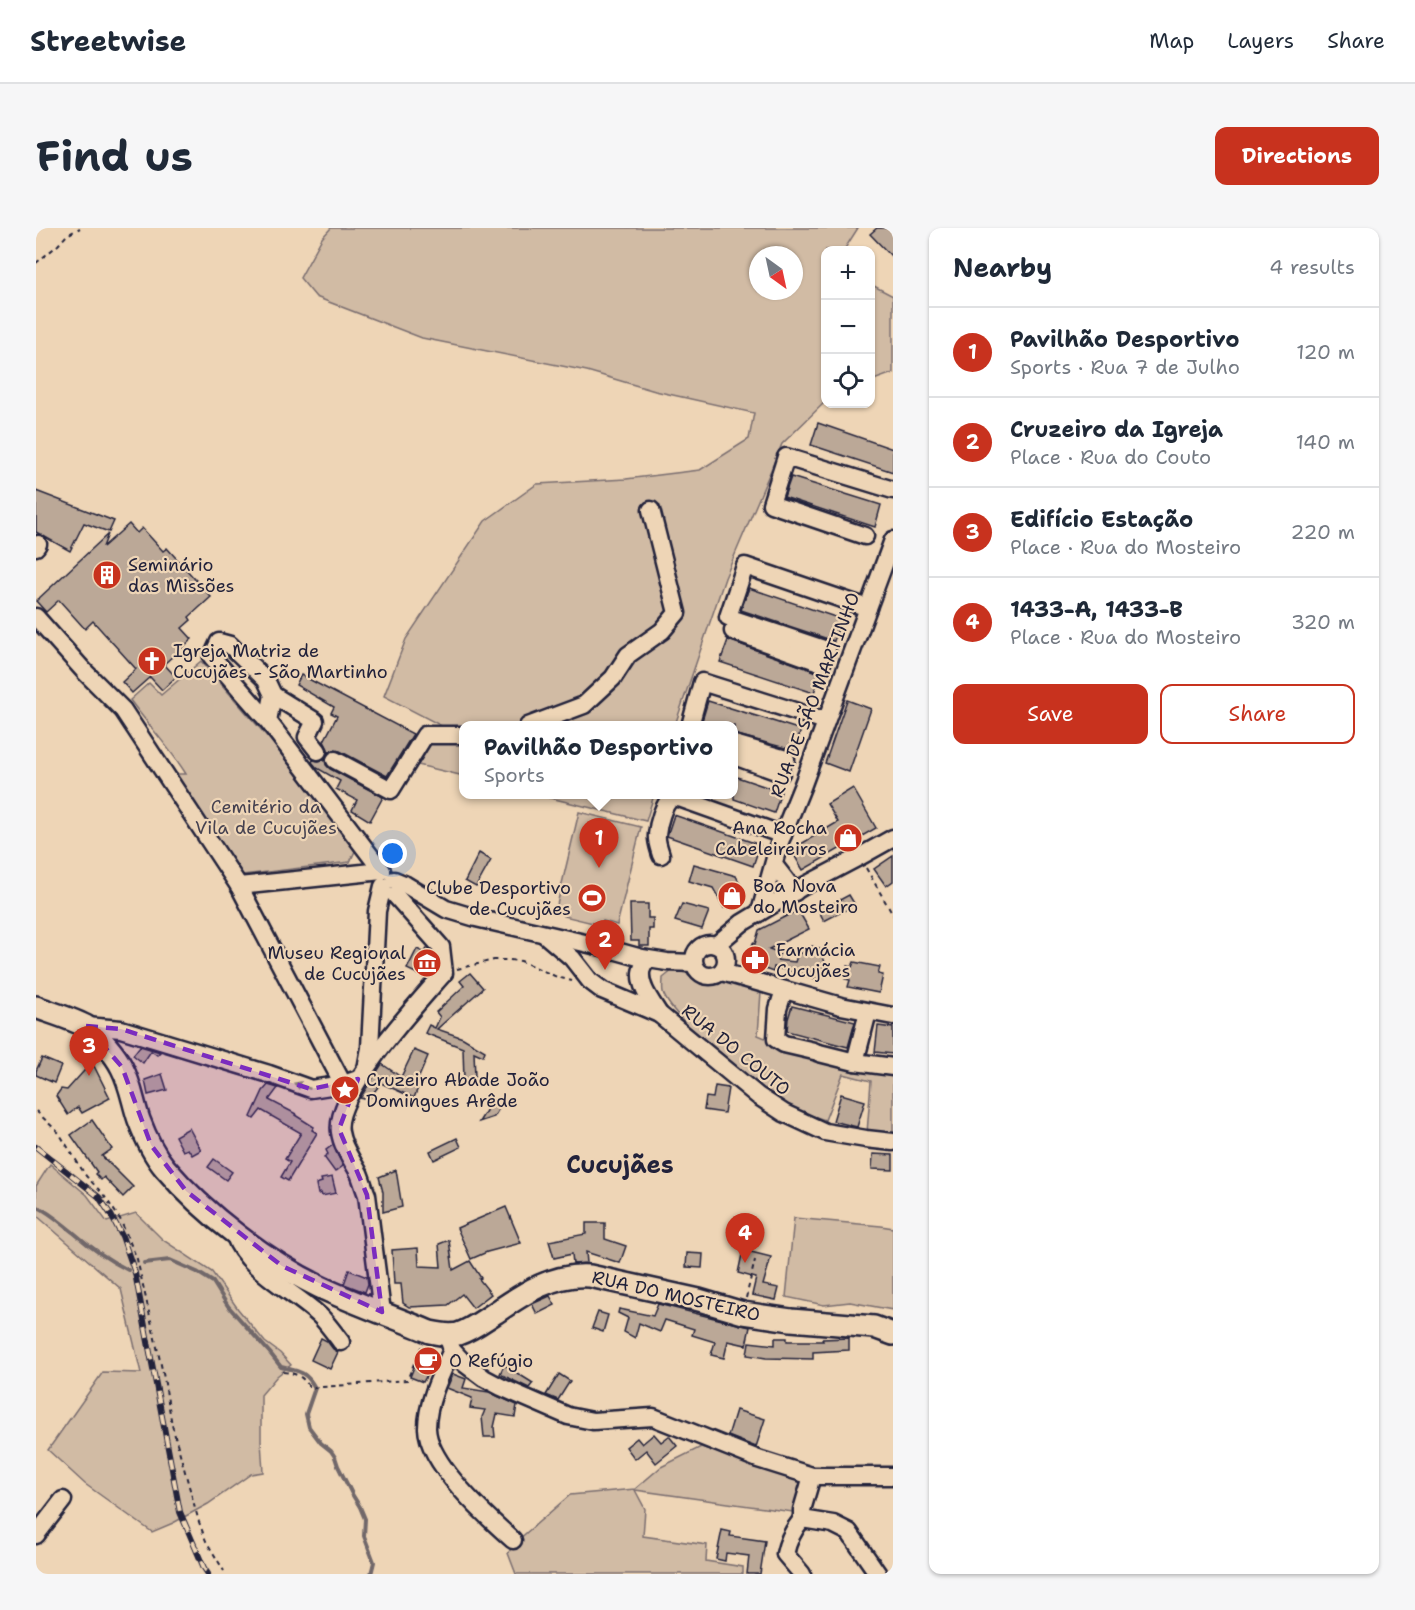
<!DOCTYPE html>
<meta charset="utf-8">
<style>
body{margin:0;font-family:"Shantell Sans",sans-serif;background:#f6f6f7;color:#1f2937}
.controls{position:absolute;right:18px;top:18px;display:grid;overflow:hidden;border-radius:12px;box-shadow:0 2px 4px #0004}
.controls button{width:54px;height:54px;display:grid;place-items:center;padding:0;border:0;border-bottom:2px solid #e0e1e3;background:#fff;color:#1f2937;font:30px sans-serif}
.compass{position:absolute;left:713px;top:18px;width:54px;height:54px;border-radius:50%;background:#fff;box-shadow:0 2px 4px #0004;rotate:147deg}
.you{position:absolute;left:357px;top:626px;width:21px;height:21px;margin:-15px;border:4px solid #fff;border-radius:50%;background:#1a73e8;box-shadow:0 0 0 9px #1a73e833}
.badge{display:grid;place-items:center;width:39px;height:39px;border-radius:50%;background:#c8321e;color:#fff;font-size:20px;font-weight:700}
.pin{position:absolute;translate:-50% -50px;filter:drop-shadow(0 2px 3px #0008)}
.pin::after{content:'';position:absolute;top:32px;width:21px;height:18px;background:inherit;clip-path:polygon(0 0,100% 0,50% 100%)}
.popup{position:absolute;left:423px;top:493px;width:279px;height:78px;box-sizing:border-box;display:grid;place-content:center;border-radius:12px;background:#fff;filter:drop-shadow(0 2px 4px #0005);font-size:20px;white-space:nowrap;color:#747a83}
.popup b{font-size:22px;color:#1f2937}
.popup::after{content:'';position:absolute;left:50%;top:100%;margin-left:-12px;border:12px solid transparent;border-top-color:#fff}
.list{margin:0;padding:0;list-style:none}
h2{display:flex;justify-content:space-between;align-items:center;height:78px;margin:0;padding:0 24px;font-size:26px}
h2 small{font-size:20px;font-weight:400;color:#747a83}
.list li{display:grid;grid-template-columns:39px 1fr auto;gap:18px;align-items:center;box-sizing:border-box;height:90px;padding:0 24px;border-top:2px solid #e0e1e3}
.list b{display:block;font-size:22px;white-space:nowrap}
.list p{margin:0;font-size:20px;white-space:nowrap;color:#747a83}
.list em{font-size:20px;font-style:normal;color:#747a83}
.actions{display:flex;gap:12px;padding:18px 24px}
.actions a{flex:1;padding:14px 0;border:2px solid #c8321e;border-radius:12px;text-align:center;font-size:21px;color:#c8321e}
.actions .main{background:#c8321e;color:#fff}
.icon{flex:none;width:33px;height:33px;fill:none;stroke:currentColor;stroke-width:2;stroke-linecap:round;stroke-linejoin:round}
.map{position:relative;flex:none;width:857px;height:1346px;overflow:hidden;border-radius:12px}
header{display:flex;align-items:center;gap:36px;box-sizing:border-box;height:84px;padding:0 30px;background:#fff;border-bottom:2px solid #e0e1e3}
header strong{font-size:28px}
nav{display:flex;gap:33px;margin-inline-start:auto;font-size:21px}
.intro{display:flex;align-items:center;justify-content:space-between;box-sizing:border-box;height:144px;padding:0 36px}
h1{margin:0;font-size:42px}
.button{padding:15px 27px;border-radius:12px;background:#c8321e;color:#fff;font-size:21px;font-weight:700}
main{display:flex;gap:36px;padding:0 36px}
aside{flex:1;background:#fff;border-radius:12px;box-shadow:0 2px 4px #0004}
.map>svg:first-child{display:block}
.green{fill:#d1bba4;stroke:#7a6e70;stroke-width:1.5;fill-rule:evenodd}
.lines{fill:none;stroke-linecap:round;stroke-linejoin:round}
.stream{stroke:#71676a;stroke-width:4}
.building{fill:#bba897;stroke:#22223b;stroke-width:1.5}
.minor-casing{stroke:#22223b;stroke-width:21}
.major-casing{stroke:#22223b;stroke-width:26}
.path{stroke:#22223b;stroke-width:2;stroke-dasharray:4.5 4.5;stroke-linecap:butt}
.minor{stroke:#eed5b6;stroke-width:16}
.major{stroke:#eed5b6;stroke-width:21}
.rail-casing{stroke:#22223b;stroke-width:6}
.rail{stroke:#eed5b6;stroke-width:4;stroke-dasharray:11;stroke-linecap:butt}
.oneway{fill:#887c78}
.marked{fill:#7b2cbf;fill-opacity:0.2;stroke:#7b2cbf;stroke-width:4.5;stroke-dasharray:12 8;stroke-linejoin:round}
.labels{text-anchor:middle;stroke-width:4.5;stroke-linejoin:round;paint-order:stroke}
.poi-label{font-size:18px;fill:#22223b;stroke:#eed5b6;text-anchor:start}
.street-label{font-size:18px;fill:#22223b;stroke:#eed5b6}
.park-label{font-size:18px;fill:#454150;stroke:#eed5b6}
.district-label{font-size:24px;font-weight:bold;fill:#22223b;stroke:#eed5b6}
</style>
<header>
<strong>Streetwise</strong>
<nav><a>Map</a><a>Layers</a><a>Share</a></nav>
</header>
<div class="intro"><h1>Find us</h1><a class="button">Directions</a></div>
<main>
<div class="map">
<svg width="857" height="1346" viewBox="0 0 857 1346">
<rect width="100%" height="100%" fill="#eed5b6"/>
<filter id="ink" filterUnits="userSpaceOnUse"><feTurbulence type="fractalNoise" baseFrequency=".0167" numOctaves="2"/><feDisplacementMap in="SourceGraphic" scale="12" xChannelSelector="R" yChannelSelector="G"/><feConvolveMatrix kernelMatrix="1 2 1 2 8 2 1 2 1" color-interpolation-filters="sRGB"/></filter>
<g filter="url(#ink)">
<g class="green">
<path d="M295,0H822L808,22H790L789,174L746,216L689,350L639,497L428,498V548L382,537L406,498L348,468L370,411L449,293L501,256L590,251L664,242L713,211L718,185L619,163L551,143L386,110L280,69L264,50L286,10ZM722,27H758V63H722Z"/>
<polygon points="834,56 857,68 857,145 835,153"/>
<path d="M165,433L235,513L311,611L319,623L314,634L206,647L139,546H150C134,520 112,497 94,472L113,455L125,467Z"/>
<polygon points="502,567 618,566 618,567 610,593"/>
<polygon points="543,584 605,599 581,697 567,693 565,697 528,688 529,683 520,681"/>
<path d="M637,742L650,745L663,753L695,752L725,764L722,807L763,824L857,844V911L831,905L835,853L807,846L789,892C773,887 756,881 742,873C718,858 633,788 627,764C626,760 627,754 627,750Z"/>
<polygon points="14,936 51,967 71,994 100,985 127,1012 176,1044 202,1081 229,1114 244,1125 255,1137 241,1148 225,1167 225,1213 227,1244 215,1246 172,1276 137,1295 116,1304 49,1256 12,1222 67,1144 105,1145 85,1061 0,987 0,958"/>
<polygon points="758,990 845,998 857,1000 857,1082 814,1074 788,1077 750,1069"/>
<polygon points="665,1219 769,1253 757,1284 599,1262 609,1281 607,1308 671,1317 670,1333 707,1339 707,1346 480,1346 472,1325 482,1312 534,1267 599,1261 625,1239"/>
</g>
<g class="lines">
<g class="stream">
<path d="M0,978C15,985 25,995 38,1005C55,1020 72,1032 92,1042"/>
<path d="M108,1035L134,1032L161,1044L177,1054L192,1078L234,1125L245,1139C262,1143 270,1143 279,1160L270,1186L273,1199L285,1215L295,1223L299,1229L302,1238L316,1266L324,1279L329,1291L328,1308L338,1334L335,1346"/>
</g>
</g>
<g class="building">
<polygon points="841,0 857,0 857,30 834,6"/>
<polygon points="782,195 857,221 857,244 775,217"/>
<polygon points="755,249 845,277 839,299 748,269"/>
<polygon points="0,263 78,293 73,304 48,295 34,323 0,304"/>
<polygon points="93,296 101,305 106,300 127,323 131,320 175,369 153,389 155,392 146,400 156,411 128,436 140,449 126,462 114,449 96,465 86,454 100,441 57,393 49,401 23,372 10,384 0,373 72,306 67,319"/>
<polygon points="713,360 805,391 798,413 705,382"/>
<polygon points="692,412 784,445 778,465 684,434"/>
<polygon points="265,447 377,506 351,548 304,523 298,522 292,524 292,521 288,513 301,488 295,485 298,479 260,457"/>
<polygon points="811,472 835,481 813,544 789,535"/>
<polygon points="672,473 765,502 758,524 753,521 698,506 698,498 665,496"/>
<polygon points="289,531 290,537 294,541 347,569 334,593 316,582 321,572 300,561 304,553 281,540 276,534 277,532 283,533"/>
<polygon points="698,548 745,564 738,585 698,571"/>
<polygon points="817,560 840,600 767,642 755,622 802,594 791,576"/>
<polygon points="638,587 724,617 717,638 631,608"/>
<polygon points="443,625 455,632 440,659 429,653"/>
<polygon points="857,628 857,653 850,658 838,641"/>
<polygon points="658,636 700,648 710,668 688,680 677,660 653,653"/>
<polygon points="813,667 819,677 788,693 783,683"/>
<polygon points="594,676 612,676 612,690 617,690 617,701 613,701 613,718 603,718 603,713 595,713"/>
<polygon points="646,676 673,683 666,701 639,693"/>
<polygon points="762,682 773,701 733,721 744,725 741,732 759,734 761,728 776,718 783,720 789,734 785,742 789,743 785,752 738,739 737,744 710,734 717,715 719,716 723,702"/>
<polygon points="391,720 395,723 397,742 390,750 371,741 381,721 389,725"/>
<polygon points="818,734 844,739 842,746 847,747 843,765 812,759 814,752 809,751 812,738 816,739"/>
<polygon points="434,745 447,760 401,801 427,810 449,823 447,828 438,824 439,850 428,852 427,820 389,805 393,797 399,800 404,789 400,784 428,758 424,753"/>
<polygon points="756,778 819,794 812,819 751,803 752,791"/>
<polygon points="842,798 857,800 857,826 839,824"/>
<polygon points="104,818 124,824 121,827 115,823 107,835 97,827"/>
<polygon points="378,822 392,828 380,856 383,857 378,870 345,855 332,872 324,870 346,836 365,849"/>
<polygon points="6,830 25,838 18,855 0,847 0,843"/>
<polygon points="56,834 74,870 46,885 42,879 32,887 20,868 25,861 31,862"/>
<polygon points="126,846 131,862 112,867 109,852"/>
<polygon points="232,857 242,860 233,872 260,886 259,887 278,899 276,902 281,905 252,953 245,949 254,934 249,931 265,905 225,882 218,891 215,889 227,863"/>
<polygon points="679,858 692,860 688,885 668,882 670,869 677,870"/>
<polygon points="805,866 829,873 821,899 797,893"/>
<polygon points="456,873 465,877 458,889 443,894"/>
<polygon points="56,892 76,921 66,928 97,959 87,969 68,949 65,952 59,946 61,944 35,907"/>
<polygon points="153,900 165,922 156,927 152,921 147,923 139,908"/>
<polygon points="421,910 425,919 398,932 394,923"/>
<polygon points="297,917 307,938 299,944 288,929 292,926 290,922"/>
<polygon points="837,926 857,927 857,942 836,941"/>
<polygon points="178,931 196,944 190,952 172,939"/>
<polygon points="360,942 366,979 347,984 347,964 343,949"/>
<polygon points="296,949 300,965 286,968 285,965 282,966 280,956 286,954 285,951"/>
<polygon points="470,979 485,1015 451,1024 435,1031 421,1000"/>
<polygon points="550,995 569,995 569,1011 590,1018 584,1035 550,1024 551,1035 537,1036 536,1026 518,1030 513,1013 550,1006"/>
<polygon points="413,1012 417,1042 434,1033 445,1050 443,1051 455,1066 437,1080 426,1066 412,1077 373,1079 367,1075 365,1056 358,1056 356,1022 382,1020 383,1038 405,1039 403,1016"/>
<polygon points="707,1022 735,1029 727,1057 743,1060 740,1072 716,1067 720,1050 702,1045"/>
<polygon points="651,1025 667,1026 666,1040 650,1039"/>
<polygon points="313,1042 331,1049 332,1056 329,1064 308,1056"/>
<polygon points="514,1068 519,1077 501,1086 496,1076"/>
<polygon points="622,1076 714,1099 710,1117 692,1113 688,1130 675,1127 679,1114 656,1107 658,1101 629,1092 624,1104 603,1095 599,1110 588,1104 592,1090 582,1085 583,1081 617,1088"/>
<polygon points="562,1084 572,1087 567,1104 556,1100"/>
<polygon points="285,1110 291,1113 297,1121 302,1124 294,1141 275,1132"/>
<polygon points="739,1110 751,1110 751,1113 787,1113 786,1111 813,1110 813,1122 777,1124 777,1131 730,1130 711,1127 713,1114 739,1117"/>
<polygon points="384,1124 401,1129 394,1146 392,1145 387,1154 374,1149"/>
<polygon points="468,1137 497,1155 493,1160 464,1146"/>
<polygon points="417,1146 430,1151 427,1160 453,1164 481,1177 479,1189 461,1186 458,1199 459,1209 448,1209 446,1189 449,1182 434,1180 436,1170 411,1160"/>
<polygon points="523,1146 534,1153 522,1172 510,1167"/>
<polygon points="700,1182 729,1191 720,1219 692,1208"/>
<polygon points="618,1206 625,1214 633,1208 641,1218 620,1235 610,1222 599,1231 590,1219 601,1210 606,1216"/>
<polygon points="686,1302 695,1304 694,1308 729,1313 724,1346 711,1346 713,1328 690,1325 689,1333 680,1331"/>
</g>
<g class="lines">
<g class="minor-casing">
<g id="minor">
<polyline points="829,308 735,276 750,229 857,262"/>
<polyline points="0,319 2,316"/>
<polyline points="0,389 49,444 87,482 203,658 346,643"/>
<polyline points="697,403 786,435"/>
<polyline points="791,422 692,389 709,338 832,380"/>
<polyline points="237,467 279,493 271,509 282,523"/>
<polyline points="232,493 237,467 230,452 194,417 183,414 176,429 232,493 346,643"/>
<polyline points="492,498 548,477 577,450 592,427 626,403 641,385 615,282"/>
<polyline points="654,498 666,454 790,493"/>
<polyline points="698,516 750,531"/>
<polyline points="698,528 745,545"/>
<polyline points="299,532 355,562 389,507 428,507"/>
<path d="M625,627C623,620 620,613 621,607C622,595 627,577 636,569L646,571L747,607"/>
<polyline points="738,637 759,664"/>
<polyline points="358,652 370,657 410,681 440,690 566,719 606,730 631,734 658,735"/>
<polyline points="203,658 307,856"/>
<polyline points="724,684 743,616 766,559 857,312"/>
<polyline points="509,707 536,730 554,753 566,762 623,786"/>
<circle cx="674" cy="732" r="16"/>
<polyline points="680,717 706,695 766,659 823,629 857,610"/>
<path d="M610,731C609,735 605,741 605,745C604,760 616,774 623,786L722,868L748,885L789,904L830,911L857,914"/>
<polyline points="686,744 805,778 857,788"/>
<polyline points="748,762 742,781 740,811 748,816 778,823"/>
<polyline points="50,798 85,801 233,846 275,861 307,856 322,851"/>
<polyline points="783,825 819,834 832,784"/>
<polyline points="819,834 857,839"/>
<polyline points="331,836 334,820 341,683 347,658"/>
<path d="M199,1008C209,1040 260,1065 284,1088C292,1096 298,1105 305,1114"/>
<path d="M346,1084L331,967C328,960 326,952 323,945C316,932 306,919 304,904C297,866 383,774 408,745L405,719L359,667"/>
<polyline points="411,1107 416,1122 428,1135 448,1150 465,1159 532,1188 557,1193 617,1189 722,1231 776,1248 857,1248"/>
<path d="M416,1122C405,1146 391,1174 391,1200C392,1236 451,1289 477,1312"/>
<polyline points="776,1248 766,1282 766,1291 797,1296 813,1304 842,1346"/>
<polyline points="0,1307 27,1272"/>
<path d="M766,1346L749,1326C752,1312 757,1302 766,1291"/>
</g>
</g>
<g class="major-casing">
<path id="major" d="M0,779C13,784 40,792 51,799C64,809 79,826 86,840C95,857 97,875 103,892C109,908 118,927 129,940C168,986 230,1033 284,1059C320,1076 358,1089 394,1104C403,1106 413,1108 422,1106C435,1102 448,1092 459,1085C488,1065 518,1045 554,1048L663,1072L707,1085L755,1092L838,1099L857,1106"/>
</g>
<g class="path">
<polyline points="0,35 22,17 31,7 44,0"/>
<polyline points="830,640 857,687"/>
<polyline points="421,741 458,732 473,732 485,733 521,749 536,753"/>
<polyline points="0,883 23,905 50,948 67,966 84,991 101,1031 128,1150 136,1197 163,1294 170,1313 188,1343"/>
<polyline points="710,1070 719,1032"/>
<path d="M247,1144C261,1145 267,1149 274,1160L371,1152L386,1117"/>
</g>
<use href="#minor" class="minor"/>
<use href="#major" class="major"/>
<g class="rail-casing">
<polyline id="rail" points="0,919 63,969 75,987 86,1008 99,1045 144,1284 168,1340 172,1346"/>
</g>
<use href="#rail" class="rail"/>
</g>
<defs><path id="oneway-solid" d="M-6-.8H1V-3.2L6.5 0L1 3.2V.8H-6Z" transform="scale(1.5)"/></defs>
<use class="oneway" href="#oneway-solid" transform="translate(266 858) rotate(-161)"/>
</g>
<path class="marked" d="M50,798L85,801L275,861L322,851L303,901L331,967L346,1084L246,1038L150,963L115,917L86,839Z"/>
<defs>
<g id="building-disc" transform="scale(1.5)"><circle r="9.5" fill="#c8321e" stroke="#eed5b6"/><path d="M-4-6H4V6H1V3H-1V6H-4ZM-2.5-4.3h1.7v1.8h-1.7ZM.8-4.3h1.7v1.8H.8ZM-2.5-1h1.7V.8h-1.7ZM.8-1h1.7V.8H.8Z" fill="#fff"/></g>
<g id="church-disc" transform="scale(1.5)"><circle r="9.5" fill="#c8321e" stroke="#eed5b6"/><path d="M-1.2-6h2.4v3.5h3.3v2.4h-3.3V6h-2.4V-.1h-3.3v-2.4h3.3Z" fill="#fff"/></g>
<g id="shop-disc" transform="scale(1.5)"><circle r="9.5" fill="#c8321e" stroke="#eed5b6"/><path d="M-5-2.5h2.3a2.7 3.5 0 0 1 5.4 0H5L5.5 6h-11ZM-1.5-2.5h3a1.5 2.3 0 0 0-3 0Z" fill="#fff"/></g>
<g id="stadium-disc" transform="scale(1.5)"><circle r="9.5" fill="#c8321e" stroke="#eed5b6"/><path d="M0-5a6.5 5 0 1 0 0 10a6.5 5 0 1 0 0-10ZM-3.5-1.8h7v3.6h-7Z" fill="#fff"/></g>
<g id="pharmacy-disc" transform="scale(1.5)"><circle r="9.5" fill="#c8321e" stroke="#eed5b6"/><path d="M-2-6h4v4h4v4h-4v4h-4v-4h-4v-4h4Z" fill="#fff"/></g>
<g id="museum-disc" transform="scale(1.5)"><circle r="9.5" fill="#c8321e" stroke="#eed5b6"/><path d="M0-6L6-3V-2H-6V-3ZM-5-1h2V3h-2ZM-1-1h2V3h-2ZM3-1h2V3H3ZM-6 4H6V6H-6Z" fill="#fff"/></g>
<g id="sight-disc" transform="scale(1.5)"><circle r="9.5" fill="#c8321e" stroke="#eed5b6"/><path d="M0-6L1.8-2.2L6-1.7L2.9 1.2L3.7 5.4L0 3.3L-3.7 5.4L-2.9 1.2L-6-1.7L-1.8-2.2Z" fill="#fff"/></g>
<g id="cafe-disc" transform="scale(1.5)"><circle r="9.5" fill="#c8321e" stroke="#eed5b6"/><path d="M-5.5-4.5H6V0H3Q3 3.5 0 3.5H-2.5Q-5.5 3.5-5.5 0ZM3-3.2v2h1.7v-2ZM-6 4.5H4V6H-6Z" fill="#fff"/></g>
</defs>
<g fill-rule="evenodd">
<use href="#building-disc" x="71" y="347"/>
<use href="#church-disc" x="116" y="433"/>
<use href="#shop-disc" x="812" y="610"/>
<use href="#shop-disc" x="696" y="668"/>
<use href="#stadium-disc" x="556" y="670"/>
<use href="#pharmacy-disc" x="719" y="732"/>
<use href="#museum-disc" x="391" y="735"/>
<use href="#sight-disc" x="309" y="862"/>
<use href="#cafe-disc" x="392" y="1133"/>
</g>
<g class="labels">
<g class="poi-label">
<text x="92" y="343">Seminário<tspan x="92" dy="21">das Missões</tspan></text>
<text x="137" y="429">Igreja Matriz de<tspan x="137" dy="21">Cucujães - São Martinho</tspan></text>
<text x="791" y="606" text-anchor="end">Ana Rocha<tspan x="791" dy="21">Cabeleireiros</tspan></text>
<text x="717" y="664">Boa Nova<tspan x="717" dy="21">do Mosteiro</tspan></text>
<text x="535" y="666" text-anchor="end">Clube Desportivo<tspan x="535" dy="21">de Cucujães</tspan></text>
<text x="740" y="728">Farmácia<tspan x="740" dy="21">Cucujães</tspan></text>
<text x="370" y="731" text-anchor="end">Museu Regional<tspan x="370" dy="21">de Cucujães</tspan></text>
<text x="330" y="858">Cruzeiro Abade João<tspan x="330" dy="21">Domingues Arêde</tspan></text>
<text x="413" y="1139">O Refúgio</text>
</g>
<g class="street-label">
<text transform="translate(779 467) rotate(-69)" y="6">RUA DE SÃO MARTINHO</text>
<text transform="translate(700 822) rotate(39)" y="6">RUA DO COUTO</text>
<text transform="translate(640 1068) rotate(13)" y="6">RUA DO MOSTEIRO</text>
</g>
<g class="park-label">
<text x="230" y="585">Cemitério da<tspan x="230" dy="21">Vila de Cucujães</tspan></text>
</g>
<g class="district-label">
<text x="584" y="945">Cucujães</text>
</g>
</g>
</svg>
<div class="controls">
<button>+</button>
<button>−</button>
<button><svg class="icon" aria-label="locate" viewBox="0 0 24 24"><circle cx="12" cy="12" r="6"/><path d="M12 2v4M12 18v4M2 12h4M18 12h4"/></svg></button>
</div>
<svg class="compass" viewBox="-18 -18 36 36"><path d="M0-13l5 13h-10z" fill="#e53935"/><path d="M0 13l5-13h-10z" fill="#747a83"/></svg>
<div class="you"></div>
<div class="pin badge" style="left:563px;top:640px">1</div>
<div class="popup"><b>Pavilhão Desportivo</b>Sports</div>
<div class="pin badge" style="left:569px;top:742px">2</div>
<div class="pin badge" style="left:53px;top:848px">3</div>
<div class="pin badge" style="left:709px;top:1035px">4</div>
</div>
<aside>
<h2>Nearby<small>4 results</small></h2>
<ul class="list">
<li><span class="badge">1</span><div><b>Pavilhão Desportivo</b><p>Sports · Rua 7 de Julho</p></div><em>120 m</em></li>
<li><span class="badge">2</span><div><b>Cruzeiro da Igreja</b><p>Place · Rua do Couto</p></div><em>140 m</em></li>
<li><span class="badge">3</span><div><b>Edifício Estação</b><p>Place · Rua do Mosteiro</p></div><em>220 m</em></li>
<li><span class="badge">4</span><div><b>1433-A, 1433-B</b><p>Place · Rua do Mosteiro</p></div><em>320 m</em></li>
</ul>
<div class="actions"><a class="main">Save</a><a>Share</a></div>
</aside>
</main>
